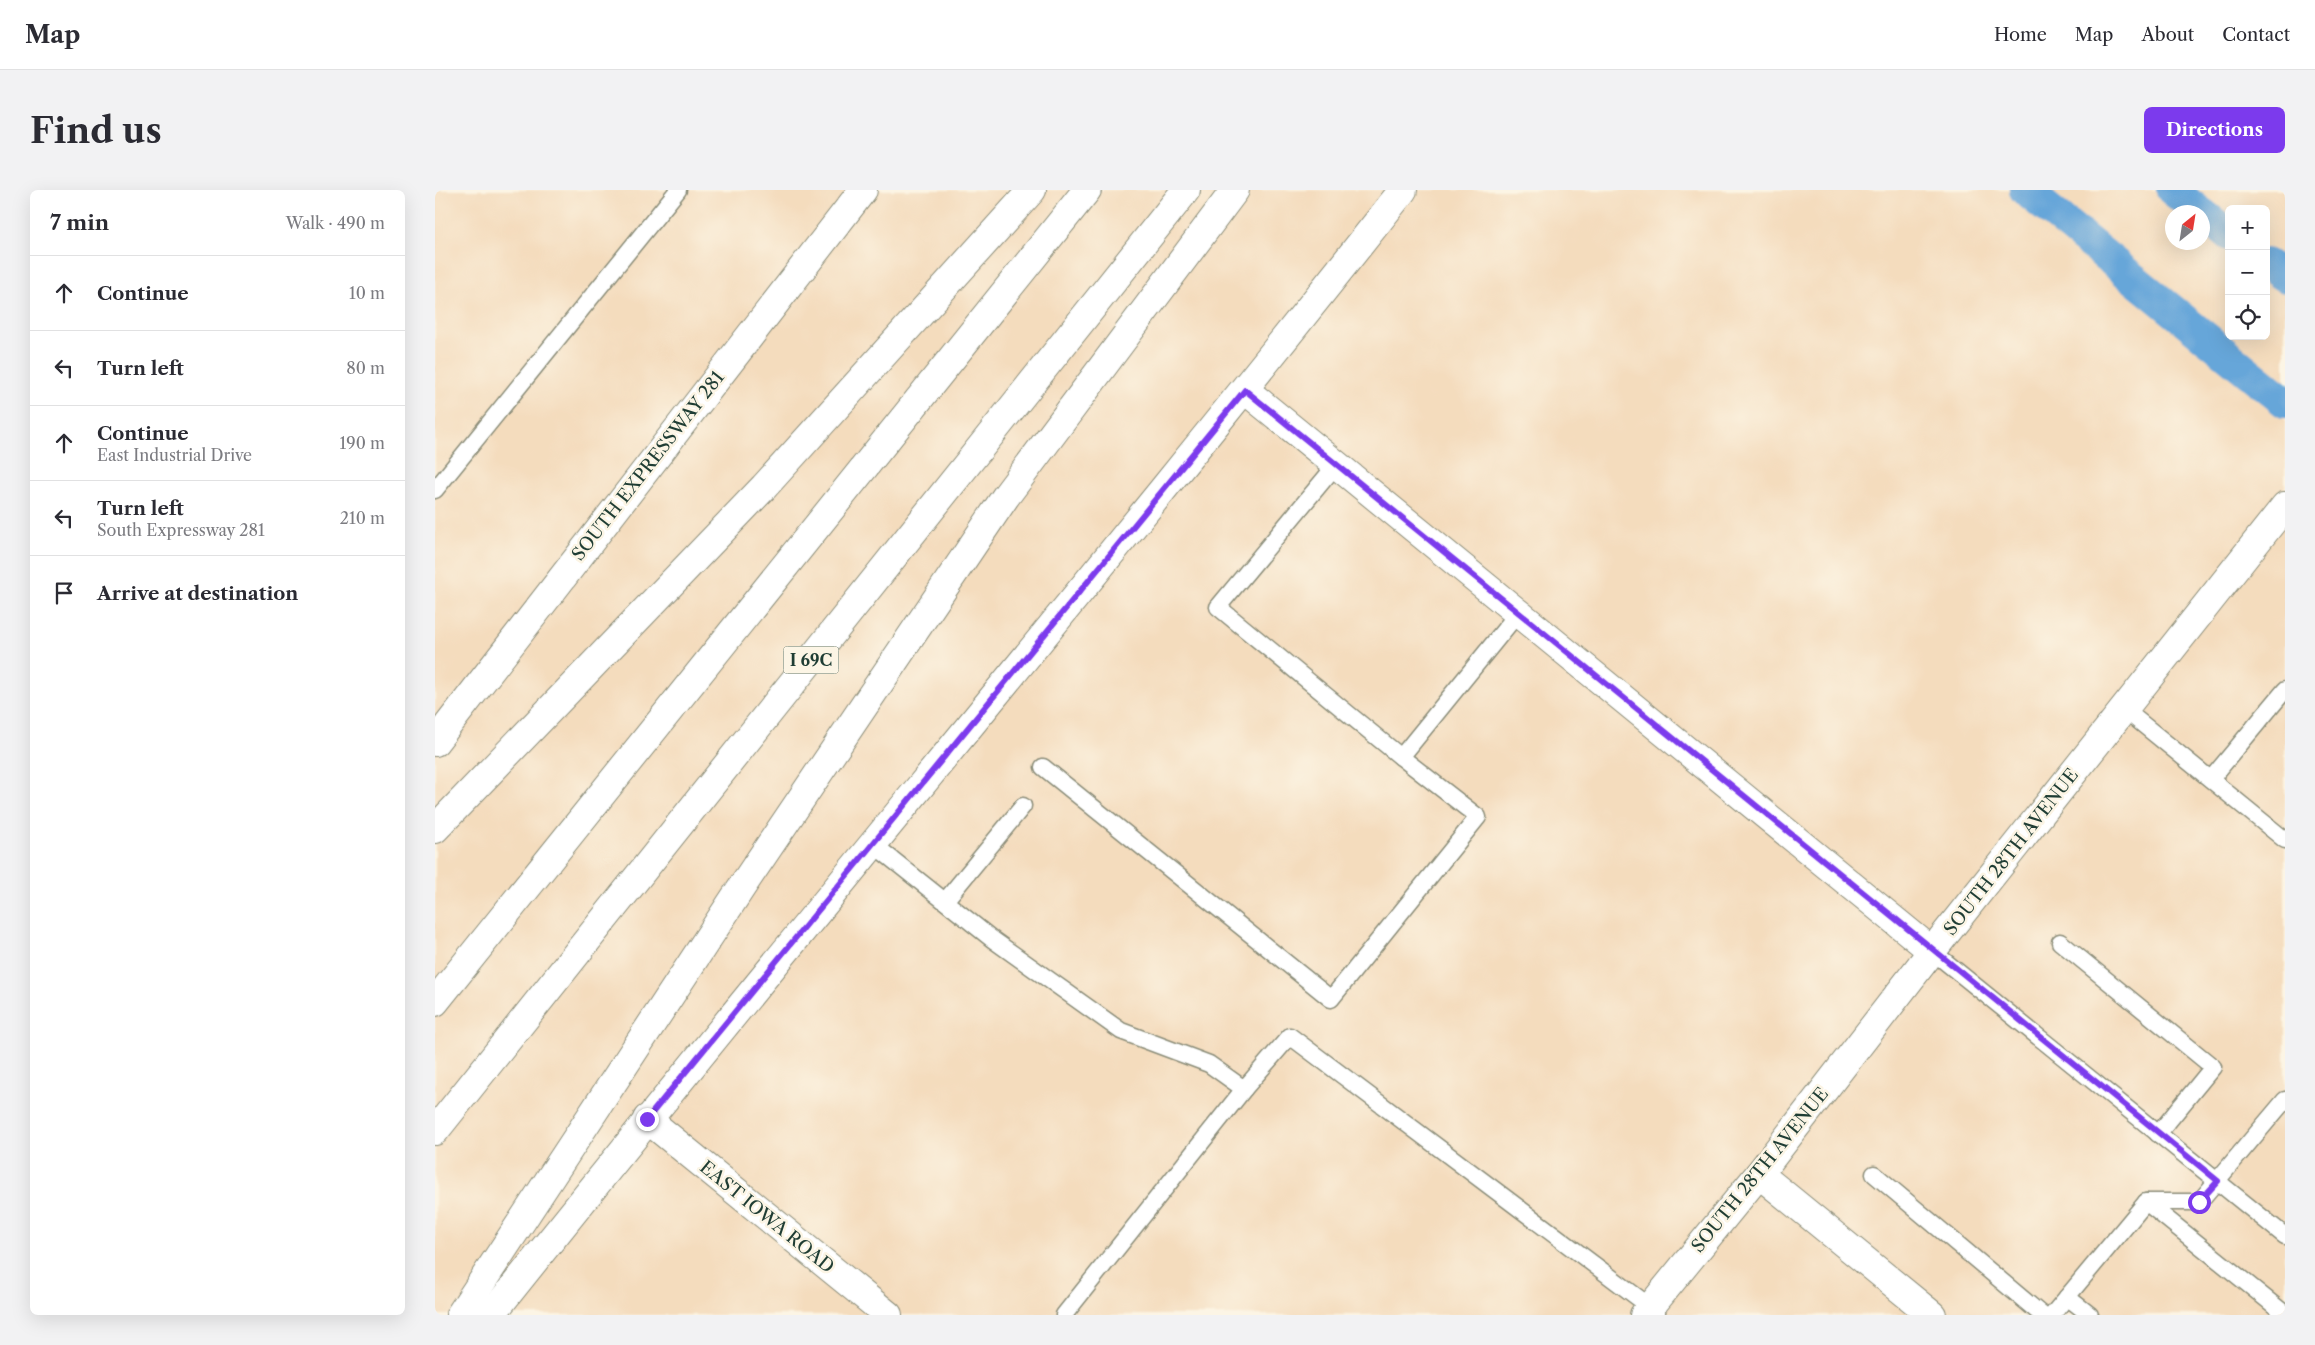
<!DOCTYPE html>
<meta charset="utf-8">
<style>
body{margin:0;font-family:"Libre Caslon Text",serif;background:#f2f2f3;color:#2b2b33}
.controls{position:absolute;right:15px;top:15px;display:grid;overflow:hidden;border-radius:8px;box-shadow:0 5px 20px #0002}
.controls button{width:45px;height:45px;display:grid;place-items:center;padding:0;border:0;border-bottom:1px solid #e1e1e2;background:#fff;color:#2b2b33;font:25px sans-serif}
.compass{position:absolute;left:1730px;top:15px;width:45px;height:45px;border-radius:50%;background:#fff;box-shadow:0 5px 20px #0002;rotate:30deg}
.stop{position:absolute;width:15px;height:15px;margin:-11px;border:4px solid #7c3aed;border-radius:50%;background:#fff}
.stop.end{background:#7c3aed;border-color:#fff;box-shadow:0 1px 5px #0008}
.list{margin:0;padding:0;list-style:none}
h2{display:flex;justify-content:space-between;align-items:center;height:65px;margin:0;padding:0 20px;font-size:21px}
h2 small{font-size:16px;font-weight:400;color:#7c7c81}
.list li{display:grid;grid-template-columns:32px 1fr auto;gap:15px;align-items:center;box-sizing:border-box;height:75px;padding:0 20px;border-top:1px solid #e1e1e2}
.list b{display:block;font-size:19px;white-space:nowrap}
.list p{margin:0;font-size:16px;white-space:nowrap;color:#7c7c81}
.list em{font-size:16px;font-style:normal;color:#7c7c81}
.icon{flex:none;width:28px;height:28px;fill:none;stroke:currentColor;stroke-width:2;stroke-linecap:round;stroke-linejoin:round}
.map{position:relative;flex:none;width:1850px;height:1125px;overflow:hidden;border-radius:8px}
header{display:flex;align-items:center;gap:30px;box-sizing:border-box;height:70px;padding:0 25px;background:#fff;border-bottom:1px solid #e1e1e2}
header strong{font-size:24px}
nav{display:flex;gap:28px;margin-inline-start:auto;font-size:18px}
.intro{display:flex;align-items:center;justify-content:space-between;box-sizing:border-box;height:120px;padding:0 30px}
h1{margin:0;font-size:35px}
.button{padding:12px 22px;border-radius:8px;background:#7c3aed;color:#fff;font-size:18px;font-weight:700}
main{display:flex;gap:30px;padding:0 30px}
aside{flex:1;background:#fff;border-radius:8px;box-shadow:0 5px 20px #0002}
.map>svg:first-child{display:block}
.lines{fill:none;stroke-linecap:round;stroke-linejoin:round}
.canal{stroke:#66a6d9;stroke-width:32}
.lane-casing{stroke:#8a8c78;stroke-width:19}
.street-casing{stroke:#8a8c78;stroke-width:30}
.secondary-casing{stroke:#8a8c78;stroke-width:30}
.highway-casing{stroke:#8a8c78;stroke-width:30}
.lane{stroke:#fff;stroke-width:16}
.street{stroke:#fff;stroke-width:28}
.secondary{stroke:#fff;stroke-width:28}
.highway{stroke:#fff;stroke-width:28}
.route{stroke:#7c3aed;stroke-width:6}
.labels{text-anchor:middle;stroke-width:5;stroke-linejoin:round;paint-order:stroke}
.shield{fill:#fcf5e5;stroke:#617469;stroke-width:1}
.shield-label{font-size:16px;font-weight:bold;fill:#1f3d34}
.street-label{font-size:18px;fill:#1f3d34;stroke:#fcf5e5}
</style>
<header>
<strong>Map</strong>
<nav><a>Home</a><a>Map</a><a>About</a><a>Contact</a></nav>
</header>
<div class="intro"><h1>Find us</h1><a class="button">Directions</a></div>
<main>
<aside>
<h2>7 min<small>Walk · 490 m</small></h2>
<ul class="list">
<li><svg class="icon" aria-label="ahead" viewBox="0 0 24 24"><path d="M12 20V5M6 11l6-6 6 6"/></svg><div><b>Continue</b></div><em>10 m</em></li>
<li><svg class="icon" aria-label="left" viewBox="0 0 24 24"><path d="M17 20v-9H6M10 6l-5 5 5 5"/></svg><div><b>Turn left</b></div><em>80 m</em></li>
<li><svg class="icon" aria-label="ahead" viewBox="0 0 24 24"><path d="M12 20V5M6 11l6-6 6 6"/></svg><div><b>Continue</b><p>East Industrial Drive</p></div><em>190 m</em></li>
<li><svg class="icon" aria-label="left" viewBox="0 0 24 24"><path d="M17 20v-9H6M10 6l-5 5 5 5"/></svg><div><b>Turn left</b><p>South Expressway 281</p></div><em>210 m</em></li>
<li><svg class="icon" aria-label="arrive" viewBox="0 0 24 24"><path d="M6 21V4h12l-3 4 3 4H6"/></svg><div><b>Arrive at destination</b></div></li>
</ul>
</aside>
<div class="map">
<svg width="1850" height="1125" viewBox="0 0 1850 1125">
<rect width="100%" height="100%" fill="#fcf5e5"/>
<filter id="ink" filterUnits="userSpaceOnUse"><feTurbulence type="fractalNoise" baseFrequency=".02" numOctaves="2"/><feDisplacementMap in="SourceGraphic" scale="10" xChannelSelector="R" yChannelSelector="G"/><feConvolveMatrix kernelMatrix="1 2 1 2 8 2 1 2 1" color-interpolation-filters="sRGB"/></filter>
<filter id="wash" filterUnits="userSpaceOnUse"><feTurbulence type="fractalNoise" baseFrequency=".0096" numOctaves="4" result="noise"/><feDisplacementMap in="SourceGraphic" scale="20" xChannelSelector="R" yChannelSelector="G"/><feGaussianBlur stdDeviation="1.12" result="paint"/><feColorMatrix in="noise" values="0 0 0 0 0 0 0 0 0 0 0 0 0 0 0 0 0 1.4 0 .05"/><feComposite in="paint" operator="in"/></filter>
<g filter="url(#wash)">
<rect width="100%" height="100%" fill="#f4dcbd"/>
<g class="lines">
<g class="canal">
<polyline points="1590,0 1850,212"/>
<polyline points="1737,0 1765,22"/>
<polyline points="1768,24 1794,45"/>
<polyline points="1831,74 1850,87"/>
</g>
</g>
</g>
<g filter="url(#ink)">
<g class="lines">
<g class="lane-casing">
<g id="lane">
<polyline points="901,275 783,417 966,567 1083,423"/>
<polyline points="0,300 243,0"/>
<polyline points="1689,519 1850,650"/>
<polyline points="608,577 896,809 1043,627 966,567"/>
<polyline points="1776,589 1850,500"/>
<polyline points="438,654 557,749 686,841 774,874 809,899 855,846 1222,1122"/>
<polyline points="510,711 588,616"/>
<polyline points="1625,752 1778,877 1723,944"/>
<polyline points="1497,761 1850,1046"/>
<polyline points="1439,984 1607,1125"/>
<polyline points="1711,1012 1850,1124"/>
<polyline points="1632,1107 1655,1125"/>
<polyline points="629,1125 809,899"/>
<polyline points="1617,1125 1711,1012 1764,1012 1850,910"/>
</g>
</g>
<g class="street-casing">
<g id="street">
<polyline points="810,200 1497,761"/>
<polyline points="212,929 453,1125"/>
<polyline points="1324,984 1497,1125"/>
<polyline points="1209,1125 1324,984 1497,761 1850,316"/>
</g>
</g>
<g class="secondary-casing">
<g id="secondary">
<polyline points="0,552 428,0"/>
<path d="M56,1125C357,747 669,379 968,0"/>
</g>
</g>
<g class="highway-casing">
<g id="highway">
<polyline points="0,639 329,297 597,0"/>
<polyline points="0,812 652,0"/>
<polyline points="0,941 751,0"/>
<polyline points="25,1125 310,692 571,306 800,0"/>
</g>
</g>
<use href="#lane" class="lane"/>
<use href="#street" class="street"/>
<use href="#secondary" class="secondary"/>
<use href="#highway" class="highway"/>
</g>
</g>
<g class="lines" filter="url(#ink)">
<polyline class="route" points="212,929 810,200 1783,991 1764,1012"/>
</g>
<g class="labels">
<rect class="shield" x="348.5" y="456.5" width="55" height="27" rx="4"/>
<g class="shield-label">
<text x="376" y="476">I 69C</text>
</g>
<g class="street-label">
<text transform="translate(213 276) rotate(-52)" y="6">SOUTH EXPRESSWAY 281</text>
<text transform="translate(1576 662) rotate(-52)" y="6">SOUTH 28TH AVENUE</text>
<text transform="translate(1325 980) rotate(-51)" y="6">SOUTH 28TH AVENUE</text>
<text transform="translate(332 1027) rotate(39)" y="6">EAST IOWA ROAD</text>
</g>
</g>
</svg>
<div class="controls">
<button>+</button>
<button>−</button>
<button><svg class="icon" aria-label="locate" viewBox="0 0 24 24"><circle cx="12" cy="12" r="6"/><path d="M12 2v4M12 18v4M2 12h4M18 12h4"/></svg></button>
</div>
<svg class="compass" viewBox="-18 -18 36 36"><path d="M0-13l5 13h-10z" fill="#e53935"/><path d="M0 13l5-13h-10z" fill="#7c7c81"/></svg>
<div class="stop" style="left:1764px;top:1012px"></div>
<div class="stop end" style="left:212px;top:929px"></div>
</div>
</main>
